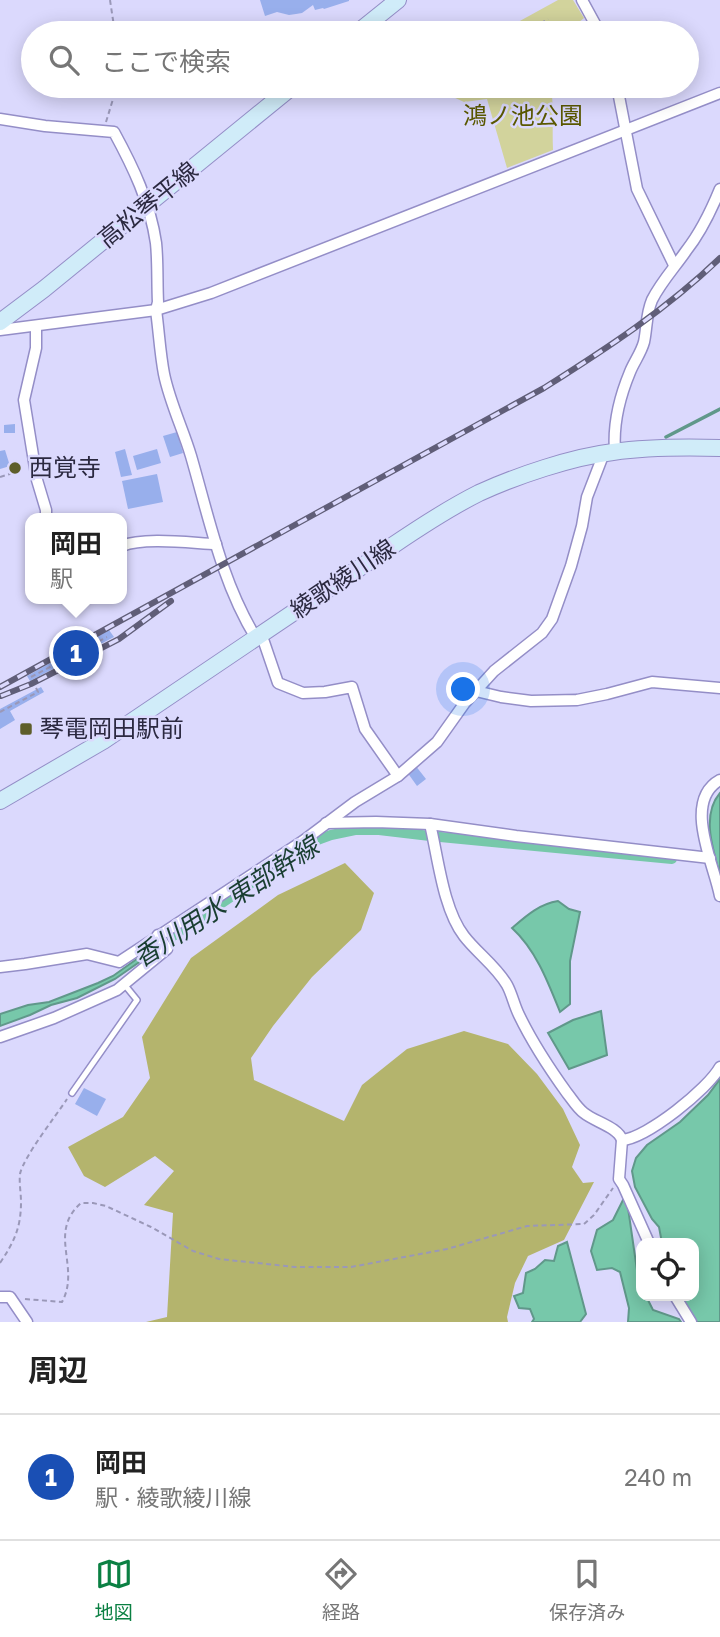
<!DOCTYPE html>
<html lang="ja">
<meta charset="utf-8">
<style>
body{margin:0;font-family:"Golos Text","Noto Sans JP",sans-serif;background:#f6f6f6;color:#222}
.controls{position:absolute;right:21px;bottom:21px;display:grid;overflow:hidden;border-radius:14px;box-shadow:0 4px 18px #0003}
.controls button{width:63px;height:63px;display:grid;place-items:center;padding:0;border:0;border-bottom:2px solid #e0e0e0;background:#fff;color:#222;font:35px sans-serif}
.you{position:absolute;left:464px;top:690px;width:24px;height:24px;margin:-18px;border:5px solid #fff;border-radius:50%;background:#1a73e8;box-shadow:0 0 0 10px #1a73e833}
.badge{display:grid;place-items:center;width:46px;height:46px;border-radius:50%;background:#0b8043;color:#fff;font-size:23px;font-weight:700}
.pin{position:absolute;translate:-50% -50%;border:4px solid #fff;box-shadow:0 2px 7px #0006}
.popup{position:absolute;left:25px;top:513px;width:102px;height:91px;box-sizing:border-box;display:grid;place-content:center;border-radius:14px;background:#fff;filter:drop-shadow(0 2px 5px #0005);font-size:23px;white-space:nowrap;color:#767676}
.popup b{font-size:26px;color:#222}
.popup::after{content:'';position:absolute;left:50%;top:100%;margin-left:-14px;border:14px solid transparent;border-top-color:#fff}
.list{margin:0;padding:0;list-style:none}
h2{display:flex;justify-content:space-between;align-items:center;height:91px;margin:0;padding:0 28px;font-size:30px}
h2 small{font-size:23px;font-weight:400;color:#767676}
.list li{display:grid;grid-template-columns:46px 1fr auto;gap:21px;align-items:center;box-sizing:border-box;height:126px;padding:0 28px;border-top:2px solid #e0e0e0}
.list b{display:block;font-size:26px;white-space:nowrap}
.list p{margin:0;font-size:23px;white-space:nowrap;color:#767676}
.list em{font-size:23px;font-style:normal;color:#767676}
.icon{flex:none;width:38px;height:38px;fill:none;stroke:currentColor;stroke-width:2;stroke-linecap:round;stroke-linejoin:round}
.map{position:relative;flex:none;width:720px;height:1322px;overflow:hidden}
.search{position:absolute;background:#fff;box-shadow:0 4px 18px #0003;left:21px;right:21px;top:21px;height:77px;display:flex;align-items:center;gap:18px;box-sizing:border-box;padding:0 24px;border-radius:38px;color:#767676;font-size:26px}
.sheet{height:217px;background:#fff}
nav{display:flex;justify-content:space-around;align-items:center;box-sizing:border-box;height:98px;border-top:2px solid #e0e0e0;background:#fff;font-size:19px;color:#767676}
nav a{display:grid;justify-items:center;gap:4px}
nav .on{color:#0b8043}
.map>svg:first-child{display:block}
.green{fill:#d2d39c}
.forest{fill:#b4b46d}
.water{fill:#77c8aa;stroke:#60988a;stroke-width:2}
.lines{fill:none;stroke-linecap:round;stroke-linejoin:round}
.stream{stroke:#60988a;stroke-width:3.5}
.canal{stroke:#77c8aa;stroke-width:10}
.building{fill:#98afec}
.service-casing{stroke:#948ec7;stroke-width:8}
.minor-casing{stroke:#948ec7;stroke-width:13}
.secondary-casing{stroke:#948ec7;stroke-width:18}
.path{stroke:#9a98b8;stroke-width:2;stroke-dasharray:5 3.5;stroke-linecap:butt}
.service{stroke:#fff;stroke-width:5}
.minor{stroke:#fff;stroke-width:10}
.secondary{stroke:#d0ecf9;stroke-width:16}
.rail-casing{stroke:#605e78;stroke-width:6}
.rail{stroke:#dbd9fd;stroke-width:3.5;stroke-dasharray:10;stroke-linecap:butt}
.poi-dot{fill:#5e5e2a;stroke:#dbd9fd;stroke-width:2.5}
.labels{text-anchor:middle;stroke-width:5;stroke-linejoin:round;paint-order:stroke}
.park-label{font-size:24px;fill:#5a5800;stroke:#dbd9fd}
.street-label{font-size:24px;fill:#2b2940;stroke:#dbd9fd}
.poi-label{font-size:24px;fill:#2b2940;stroke:#dbd9fd;text-anchor:start}
.water-label{font-size:26px;font-style:italic;fill:#193e31;stroke:#dbd9fd}
</style>
<div class="map">
<svg width="720" height="1322" viewBox="0 0 720 1322">
<rect width="100%" height="100%" fill="#dbd9fd"/>
<g class="green">
<polygon points="558,0 573,0 584,18 566,33 498,33"/>
<path d="M429,86H551C554,107 552,129 553,150L507,168L487,99L464,102Z"/>
</g>
<polygon class="forest" points="345,863 374,893 361,930 312,977 273,1026 251,1058 254,1080 344,1121 362,1085 407,1049 464,1031 508,1044 537,1074 563,1109 580,1145 572,1167 583,1183 594,1182 564,1240 528,1256 515,1283 507,1317 508,1322 146,1322 167,1317 173,1213 144,1205 174,1171 155,1156 105,1187 84,1176 68,1147 123,1117 150,1078 142,1037 191,958 278,895"/>
<g class="water">
<path d="M720,793V875C713,850 701,815 720,793Z"/>
<path d="M558,901L569,909L580,912L570,961V1004L560,1012C548,982 536,950 512,928C526,916 539,904 558,901Z"/>
<polygon points="155,946 158,949 115,979 77,998 51,1005 30,1015 0,1026 0,1014 28,1005 49,1002 98,983 113,976"/>
<polygon points="601,1011 607,1055 569,1069 548,1033 573,1020"/>
<polygon points="720,1079 720,1322 697,1322 680,1296 694,1296 694,1243 662,1243 659,1227 652,1219 635,1187 632,1171 636,1158 647,1145 680,1122 708,1095"/>
<polygon points="626,1194 638,1277 641,1285 641,1296 646,1296 653,1310 679,1319 681,1322 628,1322 629,1308 620,1272 612,1268 597,1270 591,1251 597,1230 613,1220"/>
<polygon points="567,1242 586,1314 580,1322 532,1322 534,1319 530,1309 519,1308 514,1296 523,1293 526,1273 535,1269 545,1260 554,1261 558,1246"/>
</g>
<g class="lines">
<polyline class="stream" points="666,437 720,409"/>
<polyline class="canal" points="145,955 312,842 331,835 355,830 379,830 430,836 672,859"/>
</g>
<g class="building">
<polygon points="260,0 349,0 349,1 324,9 323,8 315,10 313,5 302,13 296,14 289,15 277,12 265,16"/>
<polygon points="15,424 15,433 4,433 4,425"/>
<polygon points="177,432 183,453 170,457 163,436"/>
<polygon points="125,449 132,475 121,477 115,452"/>
<polygon points="157,449 161,463 137,470 133,456"/>
<polygon points="5,450 10,466 0,469 0,451"/>
<polygon points="157,474 163,502 128,509 122,481"/>
<polygon points="109,630 114,637 30,681 27,676"/>
<polygon points="41,687 44,692 10,711 15,720 0,729 0,709"/>
<polygon points="415,765 426,779 417,786 407,772"/>
<polygon points="84,1088 106,1099 97,1116 75,1104"/>
</g>
<g class="lines">
<g class="service-casing">
<polyline id="service" points="72,1093 137,1000 124,984"/>
</g>
<g class="minor-casing">
<g id="minor">
<polyline points="582,0 600,33"/>
<polyline points="617,86 637,189 674,265"/>
<path d="M0,119L45,126L114,132C133,167 150,202 156,243C158,262 157,283 158,302L156,310C159,332 160,353 164,374C170,403 183,429 191,456C209,518 222,583 256,638"/>
<polyline points="36,326 36,348 24,400 37,480 46,510 46,518"/>
<polyline points="0,330 156,310 211,293 720,93"/>
<path d="M615,451C613,425 620,396 630,372C634,362 641,353 644,342C647,328 646,314 652,300C661,282 675,267 686,251C701,232 711,211 720,189"/>
<path d="M122,546C144,537 191,543 216,544"/>
<polyline points="260,635 264,642 278,683 303,693 325,692 352,687 365,729 398,776"/>
<polyline points="476,691 501,697 531,701 577,700 607,694 652,682 720,688"/>
<path d="M720,780C682,801 714,864 720,896"/>
<polyline points="326,823 376,822 430,824 516,836 710,858"/>
<path d="M430,824C438,857 443,909 464,936C477,953 496,966 507,985C512,994 514,1005 519,1015C532,1042 549,1068 567,1093C572,1099 577,1108 584,1113C595,1122 618,1127 622,1140L619,1179L623,1185L649,1243"/>
<polyline points="0,967 25,964 87,954 119,962 303,841 355,802 398,776 437,742 464,704 494,671 542,633 552,619 571,566 582,526 587,497 604,453"/>
<polyline points="0,1037 54,1018 117,990 167,949 158,935"/>
<path d="M622,1140C647,1138 708,1089 720,1067"/>
<polyline points="675,1296 691,1322"/>
<polyline points="0,1297 10,1297 27,1322"/>
</g>
</g>
<g class="secondary-casing">
<g id="secondary">
<polyline points="357,33 398,0"/>
<polyline points="0,322 44,289 293,86"/>
<path d="M0,801L103,741L392,546C420,527 449,508 479,493C516,476 572,457 613,452C648,447 685,447 720,448"/>
</g>
</g>
<g class="path">
<polyline points="110,0 115,33"/>
<polyline points="546,29 551,26"/>
<polyline points="526,32 548,19"/>
<polyline points="106,122 117,86"/>
<polyline points="0,477 23,470"/>
<polyline points="0,712 38,692 31,677 107,637"/>
<path d="M0,1263C14,1242 21,1228 21,1202C21,1193 19,1183 20,1174C24,1156 56,1116 67,1099"/>
<path d="M25,1299L62,1302C81,1267 47,1233 81,1203H93L106,1206L151,1227L193,1251L219,1259L295,1267H351L447,1249L527,1226L584,1224L594,1215L613,1188"/>
</g>
<use href="#service" class="service"/>
<use href="#minor" class="minor"/>
<use href="#secondary" class="secondary"/>
<g class="rail-casing">
<g id="rail">
<path d="M0,687L544,388C606,349 667,309 720,258"/>
<polyline points="1,696 31,684 119,639 171,601"/>
</g>
</g>
<use href="#rail" class="rail"/>
</g>
<g class="poi-dot">
<circle cx="15" cy="468" r="7"/>
<rect x="19" y="722" width="14" height="14" rx="3.5"/>
</g>
<g class="labels">
<g class="park-label">
<text x="523" y="124">鴻ノ池公園</text>
</g>
<g class="street-label">
<text transform="translate(148 205) rotate(-39)" y="8">高松琴平線</text>
<text transform="translate(343 579) rotate(-34)" y="8">綾歌綾川線</text>
</g>
<g class="poi-label">
<text x="29" y="476">西覚寺</text>
<text x="40" y="737">琴電岡田駅前</text>
</g>
<g class="water-label">
<text transform="translate(226 902) rotate(-33)" y="9">香川用水 東部幹線</text>
</g>
</g>
</svg>
<div class="controls">
<button><svg class="icon" aria-label="locate" viewBox="0 0 24 24"><circle cx="12" cy="12" r="6"/><path d="M12 2v4M12 18v4M2 12h4M18 12h4"/></svg></button>
</div>
<div class="you"></div>
<div class="pin badge" style="left:76px;top:653px;background:#1a4fb4">1</div>
<div class="popup"><b>岡田</b>駅</div>
<div class="search"><svg class="icon" aria-label="search" viewBox="0 0 24 24"><circle cx="10" cy="10" r="6"/><path d="M15 15l6 6"/></svg>ここで検索</div>
</div>
<section class="sheet">
<h2>周辺<small></small></h2>
<ul class="list">
<li><span class="badge" style="background:#1a4fb4">1</span><div><b>岡田</b><p>駅 · 綾歌綾川線</p></div><em>240 m</em></li>
</ul>
</section>
<nav>
<a class="on"><svg class="icon" aria-label="map" viewBox="0 0 24 24"><path d="M3 6l6-2 6 2 6-2v14l-6 2-6-2-6 2zM9 4v14M15 6v14"/></svg>地図</a>
<a><svg class="icon" aria-label="directions" viewBox="0 0 24 24"><path d="M12 3l9 9-9 9-9-9zM9 14v-3h6M13 9l2 2-2 2"/></svg>経路</a>
<a><svg class="icon" aria-label="saved" viewBox="0 0 24 24"><path d="M7 4h10v16l-5-4-5 4z"/></svg>保存済み</a>
</nav>
